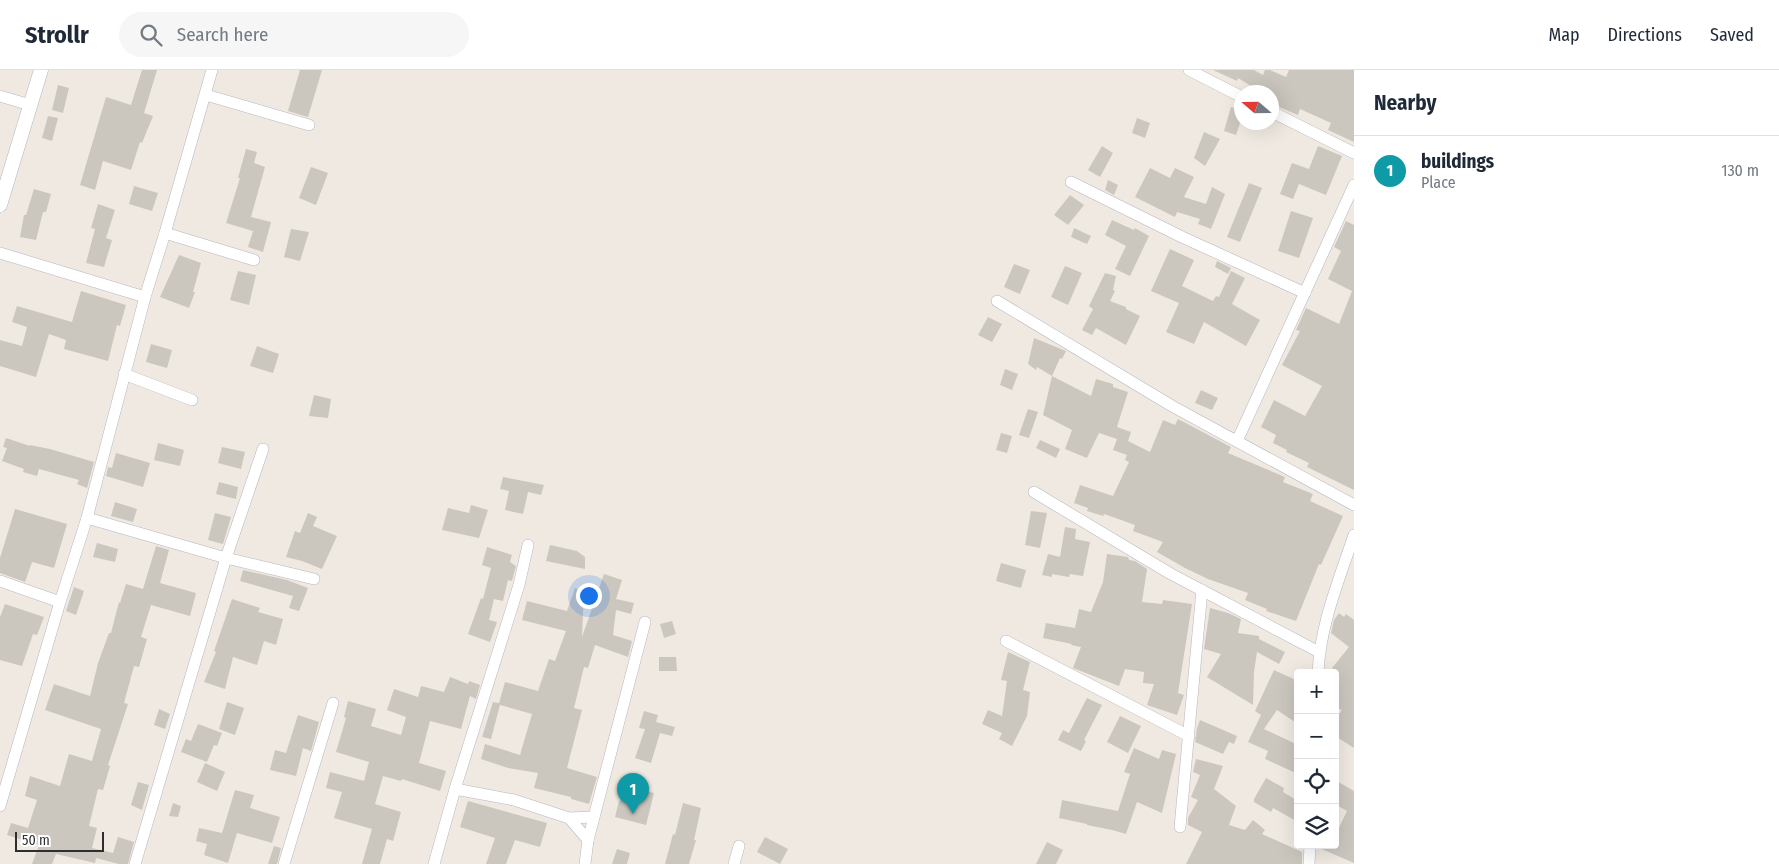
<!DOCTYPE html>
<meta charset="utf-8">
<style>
body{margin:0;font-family:"Fira Sans Condensed",sans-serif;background:#f6f6f7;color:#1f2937}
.controls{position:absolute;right:15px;bottom:15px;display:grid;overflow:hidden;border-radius:5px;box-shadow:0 5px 20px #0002}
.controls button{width:45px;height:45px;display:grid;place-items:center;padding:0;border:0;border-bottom:1px solid #e0e1e3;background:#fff;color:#1f2937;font:25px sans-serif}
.compass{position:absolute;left:1234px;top:15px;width:45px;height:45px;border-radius:50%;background:#fff;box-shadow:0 5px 20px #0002;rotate:290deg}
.scale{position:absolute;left:15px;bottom:12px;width:89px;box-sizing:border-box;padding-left:5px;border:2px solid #2e2e2e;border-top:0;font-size:14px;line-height:18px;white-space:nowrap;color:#2e2e2e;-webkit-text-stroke:4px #fff;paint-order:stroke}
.you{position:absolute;left:588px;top:525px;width:18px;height:18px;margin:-12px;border:4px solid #fff;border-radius:50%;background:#1a73e8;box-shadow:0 0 0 8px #1a73e833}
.badge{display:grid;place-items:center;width:32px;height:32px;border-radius:50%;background:#4264fb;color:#fff;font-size:16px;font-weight:700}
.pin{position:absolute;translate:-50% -41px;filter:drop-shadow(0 1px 2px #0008)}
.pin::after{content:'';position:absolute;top:26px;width:18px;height:15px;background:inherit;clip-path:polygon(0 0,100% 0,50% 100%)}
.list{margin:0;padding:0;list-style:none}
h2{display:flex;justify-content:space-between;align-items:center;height:65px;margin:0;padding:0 20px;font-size:21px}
h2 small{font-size:16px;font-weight:400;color:#747a83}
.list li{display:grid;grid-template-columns:32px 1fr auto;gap:15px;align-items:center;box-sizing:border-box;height:70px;padding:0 20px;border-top:1px solid #e0e1e3}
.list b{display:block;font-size:19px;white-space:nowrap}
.list p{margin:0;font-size:16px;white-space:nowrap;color:#747a83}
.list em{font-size:16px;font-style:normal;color:#747a83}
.icon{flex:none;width:28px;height:28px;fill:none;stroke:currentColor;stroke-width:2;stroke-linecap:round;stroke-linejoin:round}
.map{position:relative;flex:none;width:1354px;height:794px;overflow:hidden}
header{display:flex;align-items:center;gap:30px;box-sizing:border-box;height:70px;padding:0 25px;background:#fff;border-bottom:1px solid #e0e1e3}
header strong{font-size:24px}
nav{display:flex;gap:28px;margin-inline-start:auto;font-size:18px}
.search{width:350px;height:45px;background:#f6f6f7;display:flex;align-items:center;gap:12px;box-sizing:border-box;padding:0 18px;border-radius:28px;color:#747a83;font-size:19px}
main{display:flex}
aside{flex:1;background:#fff}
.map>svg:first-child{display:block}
.building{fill:#cbc7bf}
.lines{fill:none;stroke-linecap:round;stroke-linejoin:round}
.minor-casing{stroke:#b4b7c1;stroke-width:12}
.tertiary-casing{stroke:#b4b7c1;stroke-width:15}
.minor{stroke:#fff;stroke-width:11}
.tertiary{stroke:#fff;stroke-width:14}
</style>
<header>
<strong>Strollr</strong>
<div class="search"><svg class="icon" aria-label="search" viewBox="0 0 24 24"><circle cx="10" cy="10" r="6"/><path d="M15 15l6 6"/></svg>Search here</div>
<nav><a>Map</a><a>Directions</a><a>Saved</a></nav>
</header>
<main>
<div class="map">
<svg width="1354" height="794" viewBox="0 0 1354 794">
<rect width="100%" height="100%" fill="#efe9e1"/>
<g class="building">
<polygon points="142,0 157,0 144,43 153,46 142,73 140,72 131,100 103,91 95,120 80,115 106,27 131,35"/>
<polygon points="300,0 322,0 308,47 288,41"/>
<polygon points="1213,0 1254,0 1263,5 1265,0 1270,0 1286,7 1289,0 1354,0 1354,72 1328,60 1331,53 1300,39 1298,45 1272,34 1272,22 1254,22 1256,19 1238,8 1237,11"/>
<polygon points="58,15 69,18 63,43 52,40"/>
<polygon points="1231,37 1242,40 1242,47 1236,65 1224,61"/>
<polygon points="48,46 58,48 52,71 42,68"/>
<polygon points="1137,48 1150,53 1145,68 1132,63"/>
<polygon points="1204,62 1220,69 1205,96 1194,88"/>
<polygon points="1102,76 1113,83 1100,107 1088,100"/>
<polygon points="1318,76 1342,86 1326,125 1299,114 1293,129 1280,124 1292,93 1309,99"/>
<polygon points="246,79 257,82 254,93 265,97 251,147 271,152 263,182 248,177 253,161 226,153 240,108 238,108"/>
<polygon points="311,97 328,103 316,135 299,128"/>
<polygon points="1150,98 1170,108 1175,98 1194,107 1184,127 1206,134 1212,117 1225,124 1211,159 1198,154 1200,149 1177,142 1175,147 1135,127"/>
<polygon points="1108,110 1118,115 1114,125 1105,120"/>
<polygon points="1249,113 1262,118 1240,172 1227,167"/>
<polygon points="134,116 158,123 152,141 129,134"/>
<polygon points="34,119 51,124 46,142 43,142 36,170 20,167 24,145 26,145"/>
<polygon points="1070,125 1084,135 1068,155 1054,145"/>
<polygon points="98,134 115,140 106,168 112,170 104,197 86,193 95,159 91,158"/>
<polygon points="1291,141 1313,148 1299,188 1278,181"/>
<polygon points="1112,150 1134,160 1135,158 1149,166 1130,206 1115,199 1126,176 1105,165"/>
<polygon points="1346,151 1354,155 1354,420 1307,397 1309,393 1286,382 1287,380 1273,373 1276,365 1261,357 1274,330 1305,346 1322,316 1282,295 1300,261 1296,260 1306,238 1339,254 1352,221 1328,209 1341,181 1334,177"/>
<polygon points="1074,158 1091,166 1087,174 1071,167"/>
<polygon points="291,159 309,162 300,191 284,187"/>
<polygon points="1170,179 1194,190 1182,216 1213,231 1216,226 1219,227 1231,201 1245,208 1232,234 1260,250 1246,276 1204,252 1194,274 1166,262 1179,233 1151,221"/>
<polygon points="179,185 201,193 193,222 195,222 189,238 160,227"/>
<polygon points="1217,191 1231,198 1228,204 1215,197"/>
<polygon points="1014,194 1030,200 1020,224 1004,217"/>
<polygon points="1065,196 1082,203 1068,235 1051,227"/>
<polygon points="238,201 256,205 249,235 230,230"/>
<polygon points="1105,203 1116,206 1113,220 1115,221 1110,231 1126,237 1126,239 1140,246 1126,275 1096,258 1092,265 1082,260 1093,239 1089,236"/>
<polygon points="81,221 126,235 120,256 117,255 108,291 64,279 66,270 49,264 36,307 0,296 0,270 22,276 27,257 12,252 17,236 72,252"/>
<polygon points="988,247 1002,254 992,272 978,265"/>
<polygon points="1034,268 1066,281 1062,289 1060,288 1052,306 1037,297 1036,300 1028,294"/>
<polygon points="151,274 172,280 167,298 146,292"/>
<polygon points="257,276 279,284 273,303 250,296"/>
<polygon points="1005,299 1018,304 1012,320 1000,315"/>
<polygon points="1052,306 1091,326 1096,309 1113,314 1113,317 1128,322 1117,357 1131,362 1128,371 1150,382 1163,350 1175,355 1178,349 1231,377 1228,383 1285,407 1283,412 1313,424 1310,431 1343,446 1321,495 1319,494 1296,551 1266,541 1267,539 1245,530 1248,523 1208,509 1185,498 1157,482 1163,472 1133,461 1135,455 1104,444 1103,446 1087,441 1088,438 1074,433 1080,415 1113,426 1129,392 1125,390 1127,385 1113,380 1117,369 1099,363 1087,388 1065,379 1072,360 1043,345"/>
<polygon points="1201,320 1218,328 1212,340 1195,333"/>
<polygon points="314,325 331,329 328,348 309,346"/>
<polygon points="1028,339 1038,342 1029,368 1019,365"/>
<polygon points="1001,363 1012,366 1007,383 996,380"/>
<polygon points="6,368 30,376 30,375 50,379 94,392 87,418 77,414 79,410 39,399 37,406 23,402 24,399 2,391 7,378 3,377"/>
<polygon points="1040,370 1060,379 1056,388 1036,378"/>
<polygon points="158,373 184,380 180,396 154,390"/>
<polygon points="222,377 245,382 241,399 218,393"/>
<polygon points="116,383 150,393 143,417 106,406 108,397 112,398"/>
<polygon points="503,407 544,415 541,425 528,422 523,444 505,440 509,421 500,419"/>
<polygon points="219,412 238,417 236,429 216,424"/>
<polygon points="115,432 137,439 133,452 111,446"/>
<polygon points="471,435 488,440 479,468 442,460 448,438 469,443"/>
<polygon points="15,439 67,454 54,498 32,492 25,512 0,503 0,488"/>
<polygon points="1031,441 1047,443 1040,478 1025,475"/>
<polygon points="215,443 231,447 223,474 208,470"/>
<polygon points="308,443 317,447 313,456 337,466 322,499 302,491 286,487 295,461 300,463"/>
<polygon points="1065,457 1076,459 1075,469 1090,472 1083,506 1070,504 1069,507 1052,504 1052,507 1042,505 1048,484 1060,487"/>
<polygon points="97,473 118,479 115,492 93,487"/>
<polygon points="550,475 577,481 585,487 585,499 546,491"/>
<polygon points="156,476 169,480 160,513 196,523 190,546 151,535 141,567 147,569 139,597 134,596 124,633 128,634 108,695 110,696 103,720 98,719 89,756 97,758 92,778 113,783 118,767 134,772 128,794 119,794 96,788 95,793 56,784 52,794 32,794 39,775 7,765 11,753 28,758 37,730 25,726 30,706 60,716 69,684 92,691 101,659 45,640 54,614 90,626 98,593 109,563 111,563 119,532 120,533 126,514 143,519"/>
<polygon points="487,477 512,485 510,492 516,496 512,511 508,510 503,531 494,529 489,550 497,552 490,572 468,564 481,528 483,529 491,498 482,495"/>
<polygon points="1107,484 1128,487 1129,490 1135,491 1147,499 1142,532 1162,534 1163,530 1192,534 1178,623 1184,625 1177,645 1147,635 1154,614 1143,613 1144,602 1125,599 1119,616 1073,598 1081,577 1071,575 1072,574 1043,568 1046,553 1075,558 1079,539 1091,542 1103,512"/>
<polygon points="1001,493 1026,500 1021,518 996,511"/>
<polygon points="243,500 287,510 308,518 299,541 289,538 293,526 240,511"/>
<polygon points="604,504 622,510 616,529 634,533 631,544 616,540 613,565 632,571 628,587 595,575 588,598 584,597 574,638 582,640 567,698 597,707 589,734 571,729 571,727 534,718 538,703 508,698 481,689 485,674 520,685 532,644 500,635 491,669 482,667 493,632 499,633 505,612 538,621 549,589 555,591 566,561 522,550 527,531 567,541 575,518 584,521 582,567"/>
<polygon points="74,517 84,521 76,545 66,541"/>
<polygon points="232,529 260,538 258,542 283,549 276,575 264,571 257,595 233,587 225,619 204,612 216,582 214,581"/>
<polygon points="5,534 44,547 37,565 33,564 22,596 0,590 0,547"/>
<polygon points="1210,538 1228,543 1241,549 1238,563 1259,566 1259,569 1285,582 1279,594 1257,582 1254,602 1253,635 1207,607 1221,584 1204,579"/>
<polygon points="1339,543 1344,547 1346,544 1354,550 1354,678 1335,666 1335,650 1342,640 1335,637 1335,601 1332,598 1349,577 1331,563 1334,550"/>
<polygon points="672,551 676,564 664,568 660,554"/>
<polygon points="1008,582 1030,592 1023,620 1030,622 1027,646 1012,676 999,669 1002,663 982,654 988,640 1002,646 1007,611 1001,610"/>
<polygon points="659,587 676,587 677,601 659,601"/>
<polygon points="1274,600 1298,611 1298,654 1277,640 1264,659 1298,675 1298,704 1265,689 1268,681 1248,672 1261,645 1255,641"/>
<polygon points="450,607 468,614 469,611 480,615 476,629 470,626 461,659 430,651 419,693 446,701 440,721 402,709 401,711 383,706 375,734 401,742 393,771 387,769 380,794 362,794 372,759 334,748 342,722 326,718 330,702 364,711 369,692 336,682 346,648 344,647 348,631 376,639 371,656 401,665 406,647 387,640 394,619 418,627 421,616 444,622"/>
<polygon points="1087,628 1102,635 1084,670 1086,671 1081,681 1058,670 1063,660 1069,663"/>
<polygon points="227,632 244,638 235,665 219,659"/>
<polygon points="159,639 170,644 165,659 154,655"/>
<polygon points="644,641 658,645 656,652 675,657 672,666 660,663 651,693 635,688 645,659 639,658"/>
<polygon points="298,645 319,652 311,681 303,678 296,706 270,700 275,680 286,683"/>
<polygon points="1120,646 1141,656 1128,683 1107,672"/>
<polygon points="1200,650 1237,666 1234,674 1229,672 1223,684 1195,672 1197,658"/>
<polygon points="198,654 222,663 217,676 214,675 207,692 181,682 186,669 191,671"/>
<polygon points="1134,678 1159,689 1162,680 1176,684 1162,743 1137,732 1126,764 1112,760 1087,755 1087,754 1059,748 1062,730 1118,741 1130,704 1124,702"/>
<polygon points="1196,689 1223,696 1214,719 1236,736 1229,755 1245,760 1253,750 1265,760 1262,764 1302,782 1302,794 1186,794 1202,762 1188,755 1188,748 1198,730 1191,727 1200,705 1193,702"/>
<polygon points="205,693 225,702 217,721 197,712"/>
<polygon points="1266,708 1284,718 1283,722 1298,731 1298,752 1273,738 1271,742 1254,732 1254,729"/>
<polygon points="1335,710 1354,721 1354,793 1317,777 1317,775 1335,775 1335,766 1347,741 1335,734"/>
<polygon points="138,712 149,715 142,740 131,735"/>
<polygon points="625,716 654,723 646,755 615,747 619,731 620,732 622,719 624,719"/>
<polygon points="235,720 254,725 250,738 280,747 272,773 237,763 228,793 204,785 207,774 196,771 199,758 222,763"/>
<polygon points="468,731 547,753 540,777 515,770 506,794 486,794 495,768 460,757"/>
<polygon points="173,733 181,736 178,747 169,746"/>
<polygon points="683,733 701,738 694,770 696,770 689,794 665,794 673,764 675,765"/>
<polygon points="765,767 788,779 780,794 757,782"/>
<polygon points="1047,772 1063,780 1056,794 1036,794"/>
<polygon points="274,776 281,778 277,794 268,794"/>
<polygon points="617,779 630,783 627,794 612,794"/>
</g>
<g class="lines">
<g class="minor-casing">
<g id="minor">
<polyline points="1189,0 1242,27"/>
<polyline points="206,25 309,55"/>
<polyline points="0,26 30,35"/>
<polyline points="1272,42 1354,83"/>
<polyline points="1071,112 1182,167 1305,223"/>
<polyline points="165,163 254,190"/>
<polyline points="0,183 145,227"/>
<polyline points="997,231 1172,336 1354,435"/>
<polyline points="124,304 192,330"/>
<polyline points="1237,371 1354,115"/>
<polyline points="1034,422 1171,504 1319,582"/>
<polyline points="87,448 226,488 314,509"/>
<polyline points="0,511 60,532"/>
<polyline points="1006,571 1189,666"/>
<path d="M1318,603C1320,555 1339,510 1354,465"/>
<polyline points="455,719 514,730 569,748 594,747"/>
<polyline points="0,736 60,532 87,448 145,227 165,163 212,0"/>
<polyline points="569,748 588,770"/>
<polyline points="1180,757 1202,520"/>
<polyline points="135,794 226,488 263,379"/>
<polyline points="284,794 333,633"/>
<polyline points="434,794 455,719 519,515 528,475"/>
<polyline points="585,794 588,770 594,747 645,552"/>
<polyline points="734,794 739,776"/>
<polyline points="1309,794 1310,775"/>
</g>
</g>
<g class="tertiary-casing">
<polyline id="tertiary" points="0,135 41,0"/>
</g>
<use href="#minor" class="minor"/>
<use href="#tertiary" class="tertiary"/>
</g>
</svg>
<div class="controls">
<button>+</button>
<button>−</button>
<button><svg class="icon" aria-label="locate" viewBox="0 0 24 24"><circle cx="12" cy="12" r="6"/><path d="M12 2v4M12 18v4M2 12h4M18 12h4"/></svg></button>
<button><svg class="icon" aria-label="layers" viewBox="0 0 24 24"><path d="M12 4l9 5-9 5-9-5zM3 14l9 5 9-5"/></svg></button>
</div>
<svg class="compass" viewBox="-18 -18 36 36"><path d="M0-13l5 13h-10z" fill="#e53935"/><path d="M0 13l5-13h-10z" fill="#747a83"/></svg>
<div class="scale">50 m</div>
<div class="you"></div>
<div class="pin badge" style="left:633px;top:744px;background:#0f9aa8">1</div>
</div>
<aside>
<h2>Nearby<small></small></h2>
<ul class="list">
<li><span class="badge" style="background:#0f9aa8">1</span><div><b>buildings</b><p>Place</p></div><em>130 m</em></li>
</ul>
</aside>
</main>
